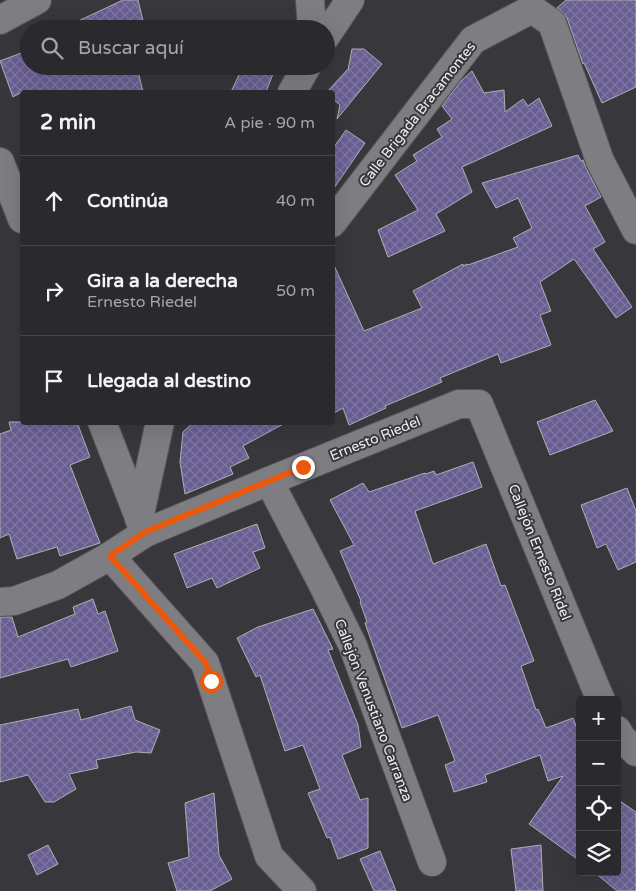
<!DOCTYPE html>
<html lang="es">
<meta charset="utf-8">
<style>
body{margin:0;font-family:"Varela Round",sans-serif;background:#323135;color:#f1f3f6}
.controls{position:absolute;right:15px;bottom:15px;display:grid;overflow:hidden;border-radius:5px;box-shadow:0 5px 20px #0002}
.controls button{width:45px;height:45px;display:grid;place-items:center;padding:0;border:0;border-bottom:1px solid #464549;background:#2a292d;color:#f1f3f6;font:25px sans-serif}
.stop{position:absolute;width:15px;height:15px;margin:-11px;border:4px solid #ea580c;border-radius:50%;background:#fff}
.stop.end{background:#ea580c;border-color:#fff;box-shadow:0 1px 5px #0008}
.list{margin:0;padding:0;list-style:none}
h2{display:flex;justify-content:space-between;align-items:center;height:65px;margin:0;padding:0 20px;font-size:21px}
h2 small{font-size:16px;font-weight:400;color:#a5a6aa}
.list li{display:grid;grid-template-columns:32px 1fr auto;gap:15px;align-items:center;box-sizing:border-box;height:90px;padding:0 20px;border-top:1px solid #464549}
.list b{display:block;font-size:19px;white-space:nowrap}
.list p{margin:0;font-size:16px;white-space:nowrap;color:#a5a6aa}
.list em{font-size:16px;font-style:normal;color:#a5a6aa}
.icon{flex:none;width:28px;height:28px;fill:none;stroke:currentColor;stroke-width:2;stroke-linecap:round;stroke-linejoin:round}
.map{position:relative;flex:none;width:636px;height:891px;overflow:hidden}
.search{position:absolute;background:#2a292d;box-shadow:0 5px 20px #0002;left:20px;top:20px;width:315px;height:55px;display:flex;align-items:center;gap:12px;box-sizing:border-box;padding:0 18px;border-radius:28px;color:#a5a6aa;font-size:19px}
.panel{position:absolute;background:#2a292d;box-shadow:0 5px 20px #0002;left:20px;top:90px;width:315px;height:335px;border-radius:5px}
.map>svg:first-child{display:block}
.building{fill:url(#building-cross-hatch);stroke:#afaeb4}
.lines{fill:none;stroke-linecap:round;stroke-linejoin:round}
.minor-casing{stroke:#555559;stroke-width:30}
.minor{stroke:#7d7d82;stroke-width:28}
.route{stroke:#ea580c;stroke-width:6}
.labels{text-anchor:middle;stroke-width:4;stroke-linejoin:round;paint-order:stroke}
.street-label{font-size:14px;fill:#f0f0f3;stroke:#38373c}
</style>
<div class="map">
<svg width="636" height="891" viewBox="0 0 636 891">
<defs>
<pattern id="building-cross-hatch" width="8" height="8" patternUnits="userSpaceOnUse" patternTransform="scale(1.25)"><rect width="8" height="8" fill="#695e92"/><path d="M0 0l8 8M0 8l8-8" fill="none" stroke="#7f75a2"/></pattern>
</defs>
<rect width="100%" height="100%" fill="#38373c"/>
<g class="building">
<polygon points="123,0 138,0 145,29 76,29 74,23"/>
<polygon points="566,0 636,0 636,87 602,103 584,63 583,64 567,18 561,11 557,8"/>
<polygon points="352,49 364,49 382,64 337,119 340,105 332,98 332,92 327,92 347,70 348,70"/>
<polygon points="29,50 29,66 143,66 145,71 138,71 143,92 22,92 13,97 0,61"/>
<polygon points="243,66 276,66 266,92 231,92"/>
<polygon points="472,71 484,93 504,90 505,112 523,99 528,106 539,98 552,126 462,167 472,192 436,214 445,231 388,257 378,230 418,210 395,175 417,161 413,155 442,137 437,129 452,119 442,106 461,81"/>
<polygon points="346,130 365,143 332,191 332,150"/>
<polygon points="578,155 581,161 583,160 586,168 601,197 585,206 605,242 593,249 632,307 616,318 574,259 540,282 551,311 540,315 551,345 501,363 498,354 440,378 442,382 385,406 386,408 349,425 343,408 332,414 332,261 364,331 422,308 413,291 463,264 463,266 467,264 468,265 518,247 513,238 532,228 518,198 496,208 482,183"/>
<polygon points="595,400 613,431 550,455 537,422"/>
<polygon points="9,422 77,422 90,457 70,465 100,543 60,556 57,547 17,559 9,534 0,538 0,434 11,430"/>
<polygon points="194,422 287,422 243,446 249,458 230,467 233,474 185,494 180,462 183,432"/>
<polygon points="473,462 482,487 415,511 433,564 486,544 501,586 505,585 534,661 521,666 536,710 538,709 546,728 573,718 580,736 580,771 578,771 580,772 580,861 529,824 563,776 548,781 540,755 485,775 487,782 454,792 445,765 455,761 438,715 402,728 365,623 367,622 360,602 361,601 340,551 354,545 330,500 363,483 369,492 425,473 426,474 434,471 436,475"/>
<polygon points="627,488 636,511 636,562 618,570 606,544 597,548 581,505"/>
<polygon points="257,524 265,548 253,552 260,568 217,588 212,578 187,588 174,554"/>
<polygon points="93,599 98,614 105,611 118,651 71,667 68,659 0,678 0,617 12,617 18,637 75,614 73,607"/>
<polygon points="313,609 333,649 328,650 358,725 361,747 342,755 360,800 368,798 368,848 338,859 330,837 327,838 308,793 320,789 303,745 285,751 260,675 256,677 237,638 258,627"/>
<polygon points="131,706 135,720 160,730 151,753 136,752 96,760 98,768 69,774 76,789 54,802 45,802 28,775 0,782 0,725 78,709 81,720"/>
<polygon points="214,793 219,855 232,879 210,891 177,891 168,863 189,857 185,803"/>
<polygon points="617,799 636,812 636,891 617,891 594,872 617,872"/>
<polygon points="48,845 58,864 37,875 28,855"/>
<polygon points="541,845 543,891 516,891 511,849"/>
<polygon points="380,851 396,891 374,891 360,859"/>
</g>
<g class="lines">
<g class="minor-casing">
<g id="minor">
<polyline points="310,0 312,29"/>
<polyline points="0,20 37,0"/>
<polyline points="326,36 350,0"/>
<polyline points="292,92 307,66"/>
<polyline points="0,162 22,219"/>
<polyline points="332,223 473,40 532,9 552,23 600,161 636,230"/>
<polyline points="102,422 145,533"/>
<polyline points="269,481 321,581 353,646 432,862"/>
<polyline points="139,519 160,422"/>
<polyline points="110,556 205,663 269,856 302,891"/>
<polyline points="0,602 14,601 58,585 110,556 145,533 269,481 459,404 479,404 597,691 601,700"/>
<polyline points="617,730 621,737 636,752"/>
</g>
</g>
<use href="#minor" class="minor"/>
</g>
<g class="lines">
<polyline class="route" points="211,681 206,663 110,556 145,532 303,467"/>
</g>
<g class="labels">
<g class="street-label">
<text transform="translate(417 114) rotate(-52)" y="5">Calle Brigada Bracamontes</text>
<text transform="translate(375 438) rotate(-22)" y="5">Ernesto Riedel</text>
<text transform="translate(540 552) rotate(68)" y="5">Callejón Ernesto Ridel</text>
<text transform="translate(374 710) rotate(69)" y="5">Callejón Venustiano Carranza</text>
</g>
</g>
</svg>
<div class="controls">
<button>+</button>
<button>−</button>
<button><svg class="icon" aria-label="locate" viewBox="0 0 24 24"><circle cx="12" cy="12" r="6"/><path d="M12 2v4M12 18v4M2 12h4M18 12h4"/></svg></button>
<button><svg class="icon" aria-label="layers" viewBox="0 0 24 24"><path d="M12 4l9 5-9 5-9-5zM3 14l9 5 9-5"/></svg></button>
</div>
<div class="stop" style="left:211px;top:681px"></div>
<div class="stop end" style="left:303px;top:467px"></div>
<div class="search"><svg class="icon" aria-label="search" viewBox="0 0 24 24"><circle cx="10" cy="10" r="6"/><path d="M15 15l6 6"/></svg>Buscar aquí</div>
<section class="panel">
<h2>2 min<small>A pie · 90 m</small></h2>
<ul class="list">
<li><svg class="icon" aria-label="ahead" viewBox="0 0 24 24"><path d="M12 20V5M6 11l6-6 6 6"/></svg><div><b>Continúa</b></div><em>40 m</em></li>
<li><svg class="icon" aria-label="right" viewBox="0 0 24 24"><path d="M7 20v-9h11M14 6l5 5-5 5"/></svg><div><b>Gira a la derecha</b><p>Ernesto Riedel</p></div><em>50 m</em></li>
<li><svg class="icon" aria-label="arrive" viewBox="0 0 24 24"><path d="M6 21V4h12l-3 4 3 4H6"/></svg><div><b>Llegada al destino</b></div></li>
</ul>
</section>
</div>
